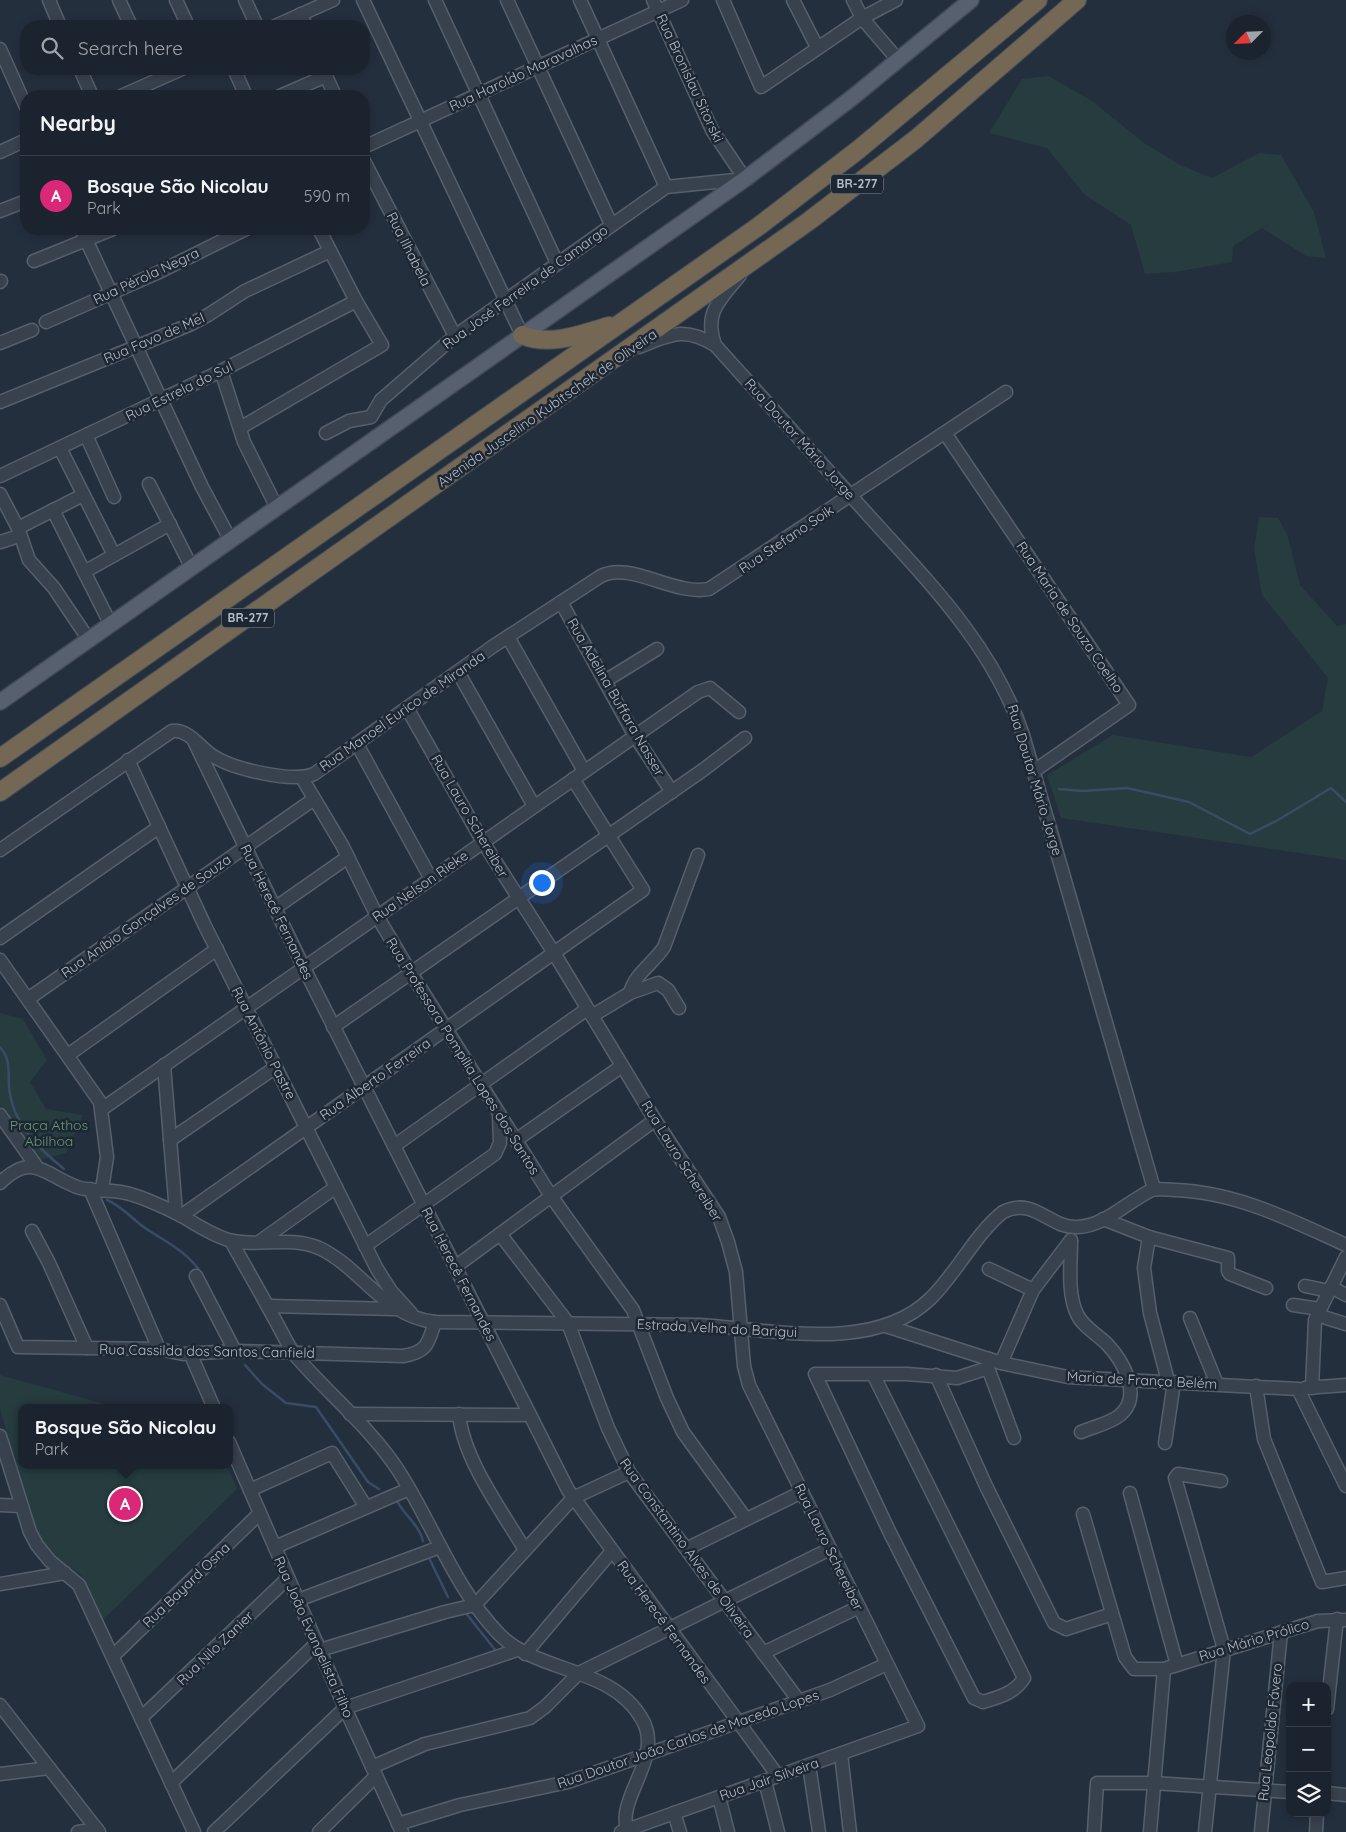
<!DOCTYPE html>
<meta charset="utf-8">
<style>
body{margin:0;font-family:Quicksand,sans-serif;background:#282f3a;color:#f1f3f6}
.controls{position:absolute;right:15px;bottom:15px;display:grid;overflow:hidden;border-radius:10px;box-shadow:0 2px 8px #0003}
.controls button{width:45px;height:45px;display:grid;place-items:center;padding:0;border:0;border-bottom:1px solid #39404a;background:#1b232e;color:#f1f3f6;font:25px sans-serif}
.compass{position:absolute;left:1226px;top:15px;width:45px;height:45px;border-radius:50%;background:#1b232e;box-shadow:0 2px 8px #0003;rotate:246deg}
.you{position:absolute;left:541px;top:882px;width:18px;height:18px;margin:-12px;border:4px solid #fff;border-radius:50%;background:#1a73e8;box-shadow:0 0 0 8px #1a73e833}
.badge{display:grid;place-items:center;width:32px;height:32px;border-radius:50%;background:#db2777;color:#fff;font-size:16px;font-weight:700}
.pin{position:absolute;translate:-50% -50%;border:2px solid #fff;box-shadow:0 1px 5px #0006}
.popup{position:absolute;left:18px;top:1404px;width:215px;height:65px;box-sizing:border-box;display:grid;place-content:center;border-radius:10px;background:#1b232e;filter:drop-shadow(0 1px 4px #0005);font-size:16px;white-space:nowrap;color:#a0a4aa}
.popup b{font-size:19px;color:#f1f3f6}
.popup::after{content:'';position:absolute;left:50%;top:100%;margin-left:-10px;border:10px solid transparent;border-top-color:#1b232e}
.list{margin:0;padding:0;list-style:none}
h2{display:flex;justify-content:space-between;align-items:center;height:65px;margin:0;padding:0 20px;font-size:21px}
h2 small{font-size:16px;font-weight:400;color:#a0a4aa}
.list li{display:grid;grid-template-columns:32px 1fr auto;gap:15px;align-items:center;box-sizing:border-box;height:80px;padding:0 20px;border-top:1px solid #39404a}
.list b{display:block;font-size:19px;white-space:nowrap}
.list p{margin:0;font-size:16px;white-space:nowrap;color:#a0a4aa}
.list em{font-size:16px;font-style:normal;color:#a0a4aa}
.icon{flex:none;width:28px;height:28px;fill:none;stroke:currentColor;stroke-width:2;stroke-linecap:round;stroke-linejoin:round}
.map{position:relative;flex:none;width:1346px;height:1832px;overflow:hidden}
.search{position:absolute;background:#1b232e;box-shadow:0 2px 8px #0003;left:20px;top:20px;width:350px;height:55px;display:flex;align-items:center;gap:12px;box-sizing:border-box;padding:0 18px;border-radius:20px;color:#a0a4aa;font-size:19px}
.panel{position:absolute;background:#1b232e;box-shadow:0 2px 8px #0003;left:20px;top:90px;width:350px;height:145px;border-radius:20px}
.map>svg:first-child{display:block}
.green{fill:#263c3f}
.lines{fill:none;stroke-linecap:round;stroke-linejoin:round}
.stream{stroke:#394c67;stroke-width:2.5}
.minor-casing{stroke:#565f6c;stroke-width:15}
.major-casing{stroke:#414a57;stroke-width:18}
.highway-casing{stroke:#434c59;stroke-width:20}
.minor{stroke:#38414e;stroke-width:12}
.major{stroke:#56606e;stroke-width:15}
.highway{stroke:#746855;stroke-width:18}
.labels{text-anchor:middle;stroke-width:5;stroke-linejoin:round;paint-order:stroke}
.shield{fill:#1d2633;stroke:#878f9c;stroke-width:1}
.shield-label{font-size:12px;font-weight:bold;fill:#b4bcc9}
.street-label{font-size:14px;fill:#b4bcc9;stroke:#1d2633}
.park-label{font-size:14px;fill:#6b9a76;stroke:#1d2633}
</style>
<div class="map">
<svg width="1346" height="1832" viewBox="0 0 1346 1832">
<rect width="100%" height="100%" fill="#242f3e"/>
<g class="green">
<polygon points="1049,76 1092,101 1144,143 1180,165 1212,178 1259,153 1281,155 1314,212 1326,258 1306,256 1262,228 1233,246 1232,262 1175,272 1145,274 1131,225 1084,194 1047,148 989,133 1022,79"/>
<polygon points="1259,517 1278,518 1287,534 1300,585 1337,626 1346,624 1346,860 1061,818 1047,775 1113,735 1251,757 1322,711 1328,678 1262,595 1254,549"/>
<polygon points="0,1013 23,1019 47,1060 30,1082 46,1109 83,1115 66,1153 39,1160 0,1105"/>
<polygon points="0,1375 119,1408 21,1408 21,1465 227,1465 237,1489 103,1620 86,1582 80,1574 61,1561 51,1551 41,1538 32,1518 0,1409"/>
</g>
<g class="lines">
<g class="stream">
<polyline points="1059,789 1083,791 1127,788 1189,802 1250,834 1278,820 1331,788 1346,802"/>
<path d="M0,1047C11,1059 8,1072 9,1087C12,1123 38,1148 64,1169"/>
<path d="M107,1200C122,1206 132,1219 145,1228C166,1242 187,1251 202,1274"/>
<polyline points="245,1365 262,1384 286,1403 316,1407 368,1482 379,1489"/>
<path d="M397,1501C405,1516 420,1526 423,1541"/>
<polyline points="430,1560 448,1597"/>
<polyline points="465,1612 496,1651"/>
</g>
<g class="minor-casing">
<g id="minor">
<polyline points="49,0 60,26"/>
<polyline points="119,0 131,26"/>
<polyline points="176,0 188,26"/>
<polyline points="245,0 257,26"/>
<polyline points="363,0 522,335"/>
<polyline points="435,0 557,263"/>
<polyline points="507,0 611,224"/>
<polyline points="580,0 666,187"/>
<polyline points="653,0 712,130 745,179"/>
<polyline points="723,0 761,87 862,18 896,0"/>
<polyline points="793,0 817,47"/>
<polyline points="853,0 862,18 898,60"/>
<polyline points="301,14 306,26"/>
<polyline points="275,26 333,0"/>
<polyline points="0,49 26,107"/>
<polyline points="80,69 92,96"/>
<polyline points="234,69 246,96"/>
<polyline points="323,69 335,96"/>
<polyline points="121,96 182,69"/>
<polyline points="280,96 326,76"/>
<polyline points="364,147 682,0"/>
<polyline points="0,152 26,140"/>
<polyline points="364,161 455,336"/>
<polyline points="0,211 26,201"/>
<polyline points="81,229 202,487 231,541"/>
<polyline points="34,261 113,229"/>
<polyline points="0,282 1,281"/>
<polyline points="46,322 157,273 246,229"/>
<polyline points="0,343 32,330"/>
<path d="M715,345C703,312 721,299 740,275"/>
<path d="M639,347C670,335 683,326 715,345C766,402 818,459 870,517C930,583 994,648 1023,735L1154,1189"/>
<polyline points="221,371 244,442 277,508"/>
<polyline points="0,402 189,325 208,315 245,291 330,251"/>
<polyline points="240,428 382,345 356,301 319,229"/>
<polyline points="326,433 349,421 371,417 381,400 455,336 666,187 745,179"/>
<polyline points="945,433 1129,705 1034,771"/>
<polyline points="86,435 114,497"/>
<polyline points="60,448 114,555"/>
<polyline points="0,476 221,371 356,301"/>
<polyline points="149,484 192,568"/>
<polyline points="0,494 18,528 29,560 54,588 89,640"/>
<polyline points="53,510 111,625"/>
<polyline points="18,528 83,495"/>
<polyline points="0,542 19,536"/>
<polyline points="84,572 170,524"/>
<polyline points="561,602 635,736 672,792"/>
<polyline points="508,637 584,771"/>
<polyline points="458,672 534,806"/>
<polyline points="605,681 657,649"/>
<polyline points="407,708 483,842 554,953 655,1120 719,1217 728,1242 736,1272 744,1366 749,1385 918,1726 621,1832"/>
<polyline points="193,739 304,968 568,1490 778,1776"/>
<polyline points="357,744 431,879"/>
<polyline points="128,760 205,926 377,1269 391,1291 411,1313"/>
<polyline points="302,778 342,845 377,916 411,973 551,1196 633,1310 667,1398 683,1432 746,1519"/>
<path d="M0,850L172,731C189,729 200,748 213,756C233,769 292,783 314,774L492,647L601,576C631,561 674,596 709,589L1006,392"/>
<polyline points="275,908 348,857"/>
<polyline points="0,938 159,827"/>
<polyline points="0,960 100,1102 107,1157 102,1189"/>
<path d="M630,993C635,973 653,964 664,947L698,855"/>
<polyline points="28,999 314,799"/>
<polyline points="592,1016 630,993 658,983 668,990 679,1008"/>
<polyline points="333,1027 703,770 745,738"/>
<polyline points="68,1055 217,949"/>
<polyline points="164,1065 176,1213"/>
<polyline points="102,1109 698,692 710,688 739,712"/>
<polyline points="0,1115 37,1167"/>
<polyline points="170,1140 276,1067"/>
<polyline points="516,1140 622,1066"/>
<polyline points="394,1146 587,1009"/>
<path d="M0,1183C33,1151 44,1175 77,1187C94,1193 113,1188 133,1195C150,1200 166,1208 182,1216C197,1225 212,1235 229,1240C259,1248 289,1235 319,1248C362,1268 384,1317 435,1322L699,1325C770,1329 873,1354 930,1299C956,1274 976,1233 1003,1212C1035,1196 1049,1229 1078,1227C1105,1226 1128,1201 1152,1190C1158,1188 1168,1190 1175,1190C1236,1192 1291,1220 1346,1245"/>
<polyline points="90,1189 159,1349"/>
<polyline points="181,1216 643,890 573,779"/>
<polyline points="1103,1219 1149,1237 1228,1258 1228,1271 1230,1274 1266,1288"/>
<polyline points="32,1231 49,1263 87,1348"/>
<polyline points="500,1234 568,1323 608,1428 629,1472 799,1701"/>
<polyline points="1149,1237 1144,1268 1150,1313 1168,1381"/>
<path d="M231,1241C245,1266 260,1292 274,1318C281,1330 287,1344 295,1355C328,1394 370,1427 398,1470C433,1524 453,1586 499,1634C538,1674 612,1666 642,1719C665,1758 614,1799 628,1832"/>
<path d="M1071,1241C1071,1264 1067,1293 1077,1314C1082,1326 1098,1335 1107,1344C1123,1361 1143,1396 1120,1415C1111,1423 1093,1427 1081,1432"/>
<polyline points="259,1242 336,1187"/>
<polyline points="365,1246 495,1154 500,1143 499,1114"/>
<polyline points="455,1267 655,1120"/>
<polyline points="989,1269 1033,1290"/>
<polyline points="196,1276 235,1351"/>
<polyline points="1305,1286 1329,1291"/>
<polyline points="1331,1287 1346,1295"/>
<path d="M0,1305L18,1347L159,1349L183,1354L235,1351L403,1356C428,1352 428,1343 435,1322"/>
<polyline points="1293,1305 1320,1309"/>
<polyline points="268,1306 395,1309"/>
<polyline points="1317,1315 1346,1324"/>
<polyline points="1190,1318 1217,1384"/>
<polyline points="886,1326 1001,1363 1068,1377 1298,1389 1346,1486"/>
<polyline points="190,1353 214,1408"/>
<polyline points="1001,1363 1033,1290 1071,1240"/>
<polyline points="988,1368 1014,1438"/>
<path d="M873,1374L1024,1678C1015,1693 999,1697 983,1702L974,1698L890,1533L815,1374H907L957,1378L988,1368L989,1359"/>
<polyline points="936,1375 986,1486 1054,1623 1066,1629 1112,1614"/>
<polyline points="1256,1386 1264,1439 1322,1582 1346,1578"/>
<polyline points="1305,1388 1346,1385"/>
<polyline points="1312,1388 1315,1320 1346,1257"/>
<polyline points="350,1414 530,1415"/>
<path d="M459,1414C463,1459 502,1511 525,1550"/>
<polyline points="0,1436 30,1532 37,1545 50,1561 79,1585 194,1832"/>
<polyline points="229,1442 345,1708 402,1832"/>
<polyline points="1165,1443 1174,1382"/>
<polyline points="250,1490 332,1453 366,1507"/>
<polyline points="1130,1493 1177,1665"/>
<polyline points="0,1505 21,1506"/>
<polyline points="1083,1514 1125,1657 1134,1669 1164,1669 1318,1621 1346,1620"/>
<polyline points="275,1547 409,1489"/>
<polyline points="686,1549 802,1492"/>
<polyline points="0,1584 65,1573"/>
<polyline points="298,1600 440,1547"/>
<polyline points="320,1650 445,1612 475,1605 573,1498 629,1472"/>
<polyline points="763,1653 859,1607"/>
<polyline points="525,1654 612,1551"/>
<polyline points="113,1656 260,1513"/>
<polyline points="0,1705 99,1832"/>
<polyline points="1327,1709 1337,1619"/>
<polyline points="141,1718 288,1578"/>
<polyline points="841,1754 850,1832"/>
<polyline points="809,1765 819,1832"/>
<polyline points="372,1767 425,1744 530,1718 545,1707 579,1673 830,1549"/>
<polyline points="0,1774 49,1768"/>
<polyline points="765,1781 778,1832"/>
<polyline points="171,1783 317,1643"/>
<polyline points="1327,1793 1346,1795"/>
<polyline points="719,1797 728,1832"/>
<polyline points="674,1813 680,1832"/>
<polyline points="398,1824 460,1805 568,1782 830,1690 887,1664"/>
<polyline points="78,1832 97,1829"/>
<polyline points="214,1832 345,1708 517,1650"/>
<polyline points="319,1832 376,1776"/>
<polyline points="1094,1832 1097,1783 1153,1783 1290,1792"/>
<polyline points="1150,1832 1164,1669"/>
<polyline points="1205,1832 1224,1649 1175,1478 1178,1474 1221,1481"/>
<polyline points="1261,1832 1281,1632"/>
<polyline points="1316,1832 1317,1813"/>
</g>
</g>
<g class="major-casing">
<polyline id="major" points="0,702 745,179 853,97 971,0"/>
</g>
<g class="highway-casing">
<g id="highway">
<path d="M522,335C550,347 582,334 609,326"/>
<polyline points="0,758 759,226 858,150 1038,0"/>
<polyline points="0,792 809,221 916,139 1077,0"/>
</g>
</g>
<use href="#minor" class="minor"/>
<use href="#major" class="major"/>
<use href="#highway" class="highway"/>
</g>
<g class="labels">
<g class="shield">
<rect x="831" y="174.5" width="52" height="19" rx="4"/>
<rect x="222" y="608.5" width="52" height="19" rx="4"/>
</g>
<g class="shield-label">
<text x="857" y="188">BR-277</text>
<text x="248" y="622">BR-277</text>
</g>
<g class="street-label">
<text transform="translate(523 73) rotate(-25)" y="5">Rua Haroldo Maravalhas</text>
<text transform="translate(690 78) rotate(65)" y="5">Rua Bronislau Sitorski</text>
<text transform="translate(409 249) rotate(63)" y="5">Rua Ilhabela</text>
<text transform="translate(146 276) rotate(-25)" y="5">Rua Pérola Negra</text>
<text transform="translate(525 287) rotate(-36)" y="5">Rua José Ferreira de Camargo</text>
<text transform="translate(154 338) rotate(-23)" y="5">Rua Favo de Mel</text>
<text transform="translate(179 391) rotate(-26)" y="5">Rua Estrela do Sul</text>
<text transform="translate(547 408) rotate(-35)" y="5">Avenida Juscelino Kubitschek de Oliveira</text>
<text transform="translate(800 439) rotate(48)" y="5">Rua Doutor Mário Jorge</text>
<text transform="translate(786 539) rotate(-34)" y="5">Rua Stefano Soik</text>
<text transform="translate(1070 617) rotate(56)" y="5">Rua Maria de Souza Coelho</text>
<text transform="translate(616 697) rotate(60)" y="5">Rua Adelina Buffara Nasser</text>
<text transform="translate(402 711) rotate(-35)" y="5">Rua Manoel Eurico de Miranda</text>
<text transform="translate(1035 780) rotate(73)" y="5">Rua Doutor Mário Jorge</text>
<text transform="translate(470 816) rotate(60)" y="5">Rua Lauro Schereiber</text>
<text transform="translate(420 886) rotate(-35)" y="5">Rua Nelson Rieke</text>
<text transform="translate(277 912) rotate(64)" y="5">Rua Herecê Fernandes</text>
<text transform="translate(146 916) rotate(-35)" y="5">Rua Aníbio Gonçalves de Souza</text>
<text transform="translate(264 1043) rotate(63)" y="5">Rua Antônio Pastre</text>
<text transform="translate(463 1056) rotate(58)" y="5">Rua Professora Pompília Lopes dos Santos</text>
<text transform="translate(375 1079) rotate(-35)" y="5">Rua Alberto Ferreira</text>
<text transform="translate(682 1161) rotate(58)" y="5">Rua Lauro Schereiber</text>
<text transform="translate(459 1274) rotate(63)" y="5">Rua Herecê Fernandes</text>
<text transform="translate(717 1328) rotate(3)" y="5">Estrada Velha do Barigui</text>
<text transform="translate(207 1351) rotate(1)" y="5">Rua Cassilda dos Santos Canfield</text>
<text transform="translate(1142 1380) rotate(3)" y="5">Maria de França Belém</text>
<text transform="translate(829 1547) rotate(64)" y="5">Rua Lauro Schereiber</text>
<text transform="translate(687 1548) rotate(54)" y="5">Rua Constantino Alves de Oliveira</text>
<text transform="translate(186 1585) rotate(-44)" y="5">Rua Bayard Osna</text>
<text transform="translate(664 1622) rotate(54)" y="5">Rua Herecê Fernandes</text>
<text transform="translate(314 1637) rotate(66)" y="5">Rua João Evangelista Filho</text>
<text transform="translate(1254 1640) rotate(-17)" y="5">Rua Mário Prólico</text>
<text transform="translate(215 1648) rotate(-44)" y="5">Rua Nilo Zanier</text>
<text transform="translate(1270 1732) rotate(-84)" y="5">Rua Leopoldo Fávero</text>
<text transform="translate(688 1739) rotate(-19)" y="5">Rua Doutor João Carlos de Macedo Lopes</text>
<text transform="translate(769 1779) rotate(-19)" y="5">Rua Jair Silveira</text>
</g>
<g class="park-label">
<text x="49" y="1130">Praça Athos<tspan x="49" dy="16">Abilhoa</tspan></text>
</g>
</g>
</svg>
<div class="controls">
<button>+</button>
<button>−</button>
<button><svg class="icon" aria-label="layers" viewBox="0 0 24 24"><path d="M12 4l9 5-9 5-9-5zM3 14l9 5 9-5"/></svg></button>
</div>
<svg class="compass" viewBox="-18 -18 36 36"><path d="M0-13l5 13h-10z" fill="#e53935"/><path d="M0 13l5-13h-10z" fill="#a0a4aa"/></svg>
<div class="you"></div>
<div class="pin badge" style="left:125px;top:1504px">A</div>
<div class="popup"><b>Bosque São Nicolau</b>Park</div>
<div class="search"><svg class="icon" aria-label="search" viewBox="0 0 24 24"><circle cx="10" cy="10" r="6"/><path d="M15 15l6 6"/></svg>Search here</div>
<section class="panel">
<h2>Nearby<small></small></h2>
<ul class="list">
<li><span class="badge">A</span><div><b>Bosque São Nicolau</b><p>Park</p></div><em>590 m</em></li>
</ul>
</section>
</div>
